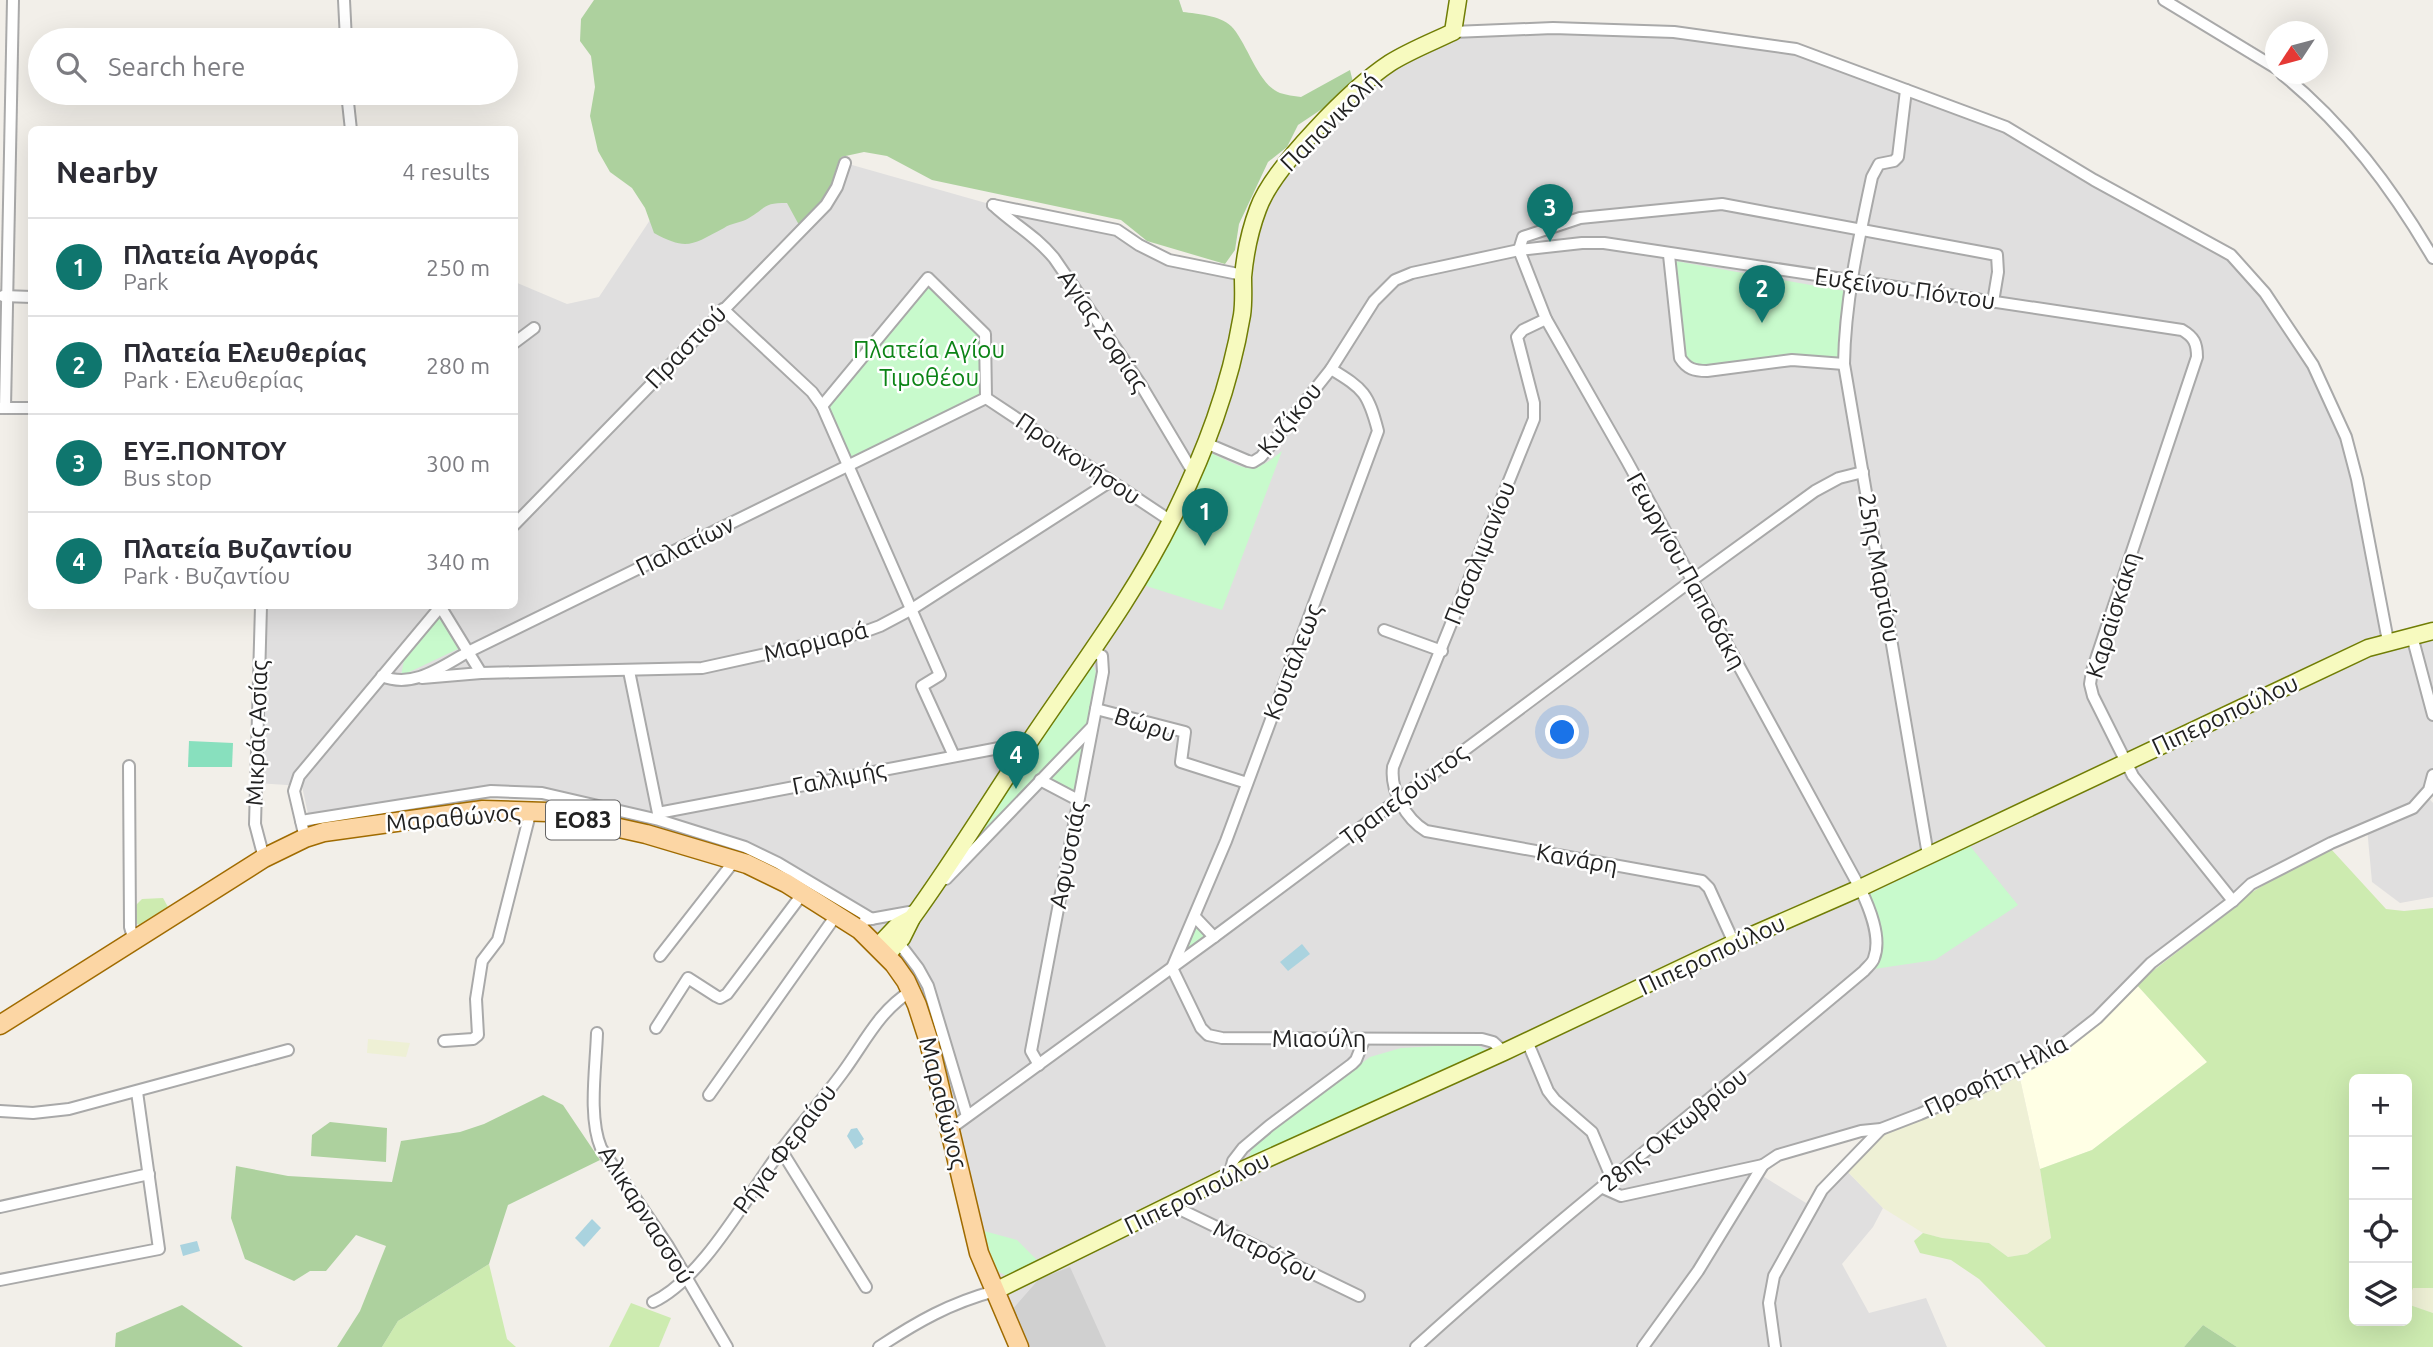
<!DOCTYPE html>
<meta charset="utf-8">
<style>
body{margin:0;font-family:Ubuntu,sans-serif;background:#f7f7f7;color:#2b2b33}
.controls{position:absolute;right:21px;bottom:21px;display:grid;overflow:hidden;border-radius:10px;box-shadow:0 7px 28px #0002}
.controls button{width:63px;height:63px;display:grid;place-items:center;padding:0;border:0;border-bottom:2px solid #e1e1e2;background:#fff;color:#2b2b33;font:35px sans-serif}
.compass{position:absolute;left:2265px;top:21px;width:63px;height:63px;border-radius:50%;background:#fff;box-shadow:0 7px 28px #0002;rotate:234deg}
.you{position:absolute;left:1563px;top:733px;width:24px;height:24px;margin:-18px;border:5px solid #fff;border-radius:50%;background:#1a73e8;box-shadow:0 0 0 10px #1a73e833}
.badge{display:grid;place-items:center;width:46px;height:46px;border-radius:50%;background:#0f766e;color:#fff;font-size:23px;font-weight:700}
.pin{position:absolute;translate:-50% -58px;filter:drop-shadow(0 2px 4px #0008)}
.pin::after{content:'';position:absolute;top:37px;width:24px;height:21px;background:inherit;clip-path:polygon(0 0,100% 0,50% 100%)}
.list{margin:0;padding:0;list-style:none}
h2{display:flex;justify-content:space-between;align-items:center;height:91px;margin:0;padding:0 28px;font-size:30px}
h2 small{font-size:23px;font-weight:400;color:#7c7c81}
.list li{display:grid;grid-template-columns:46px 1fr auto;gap:21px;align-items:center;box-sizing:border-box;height:98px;padding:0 28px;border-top:2px solid #e1e1e2}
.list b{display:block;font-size:26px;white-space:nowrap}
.list p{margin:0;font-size:23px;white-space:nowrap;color:#7c7c81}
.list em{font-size:23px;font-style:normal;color:#7c7c81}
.icon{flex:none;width:38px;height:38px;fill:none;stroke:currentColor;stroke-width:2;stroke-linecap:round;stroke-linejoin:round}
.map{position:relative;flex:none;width:2433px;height:1347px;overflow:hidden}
.search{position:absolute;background:#fff;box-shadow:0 7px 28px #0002;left:28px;top:28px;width:490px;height:77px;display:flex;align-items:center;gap:18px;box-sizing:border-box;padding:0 24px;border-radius:38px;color:#7c7c81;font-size:26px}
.panel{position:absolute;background:#fff;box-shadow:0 7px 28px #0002;left:28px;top:126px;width:490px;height:483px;border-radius:10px}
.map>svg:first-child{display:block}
.residential{fill:#e0dfdf}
.education{fill:#ffffe5}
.religious{fill:#d0d0d0}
.farmland{fill:#eef0d5}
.grass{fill:#cdebb0;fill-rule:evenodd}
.forest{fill:#add19e}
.park{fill:#c8facc}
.pitch{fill:#88e0be}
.water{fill:#aad3df}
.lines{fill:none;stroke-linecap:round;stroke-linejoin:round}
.street-casing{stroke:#a9a9a9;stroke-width:14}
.secondary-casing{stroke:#707d05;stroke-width:19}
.primary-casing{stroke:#a06b00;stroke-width:21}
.street{stroke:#fff;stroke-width:10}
.secondary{stroke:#f7fabf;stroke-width:16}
.primary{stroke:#fcd6a4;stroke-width:18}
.labels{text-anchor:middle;stroke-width:5;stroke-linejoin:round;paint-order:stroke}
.shield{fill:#fff;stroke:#646464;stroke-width:2}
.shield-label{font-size:23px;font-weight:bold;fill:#222}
.street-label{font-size:24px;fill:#222;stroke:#fff}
.park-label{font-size:24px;fill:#0c8416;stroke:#fff}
</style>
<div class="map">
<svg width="2433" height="1347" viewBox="0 0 2433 1347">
<rect width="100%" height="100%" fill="#f2efe9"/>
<g class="residential">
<polygon points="1602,29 1796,49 1965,111 2231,255 2301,346 2346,437 2388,641 2433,631 2433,791 2426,795 2433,803 2433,897 2400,903 2372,882 2367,828 2276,871 2151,963 2076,1036 1920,1114 1763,1165 1643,1347 1020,1347 985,1269 938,1079 894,964 786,883 646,834 651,814 543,789 459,791 308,814 302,786 256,783 261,606 514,606 515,282 567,304 599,297 654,214 845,163 993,205 1117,230 1169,260 1243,275 1267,189 1362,86 1453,32"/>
<polygon points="1840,1164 1883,1208 1873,1227 1842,1264 1869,1313 1926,1298 1947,1347 1648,1347 1761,1175 1806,1203"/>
</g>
<polygon class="education" points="2136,984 2207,1062 2092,1150 2040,1169 2019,1074 2056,1055 2080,1039"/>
<polygon class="religious" points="1070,1267 1106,1347 1028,1347 1011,1311 1039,1279"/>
<g class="farmland">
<polygon points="368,1039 410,1043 406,1057 367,1053"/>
<polygon points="2019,1074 2040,1169 2051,1238 2027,1254 2008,1257 1989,1243 1942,1238 1923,1233 1883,1208 1846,1170 1884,1132 1986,1091"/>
<polygon points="2413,1288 2433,1288 2433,1313 2407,1304"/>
</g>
<g class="grass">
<path d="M2331,849L2386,909L2404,911L2433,908V1288H2413L2407,1304L2433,1313V1347H2237L2203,1325L2184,1347H2046L1979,1279L1951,1260L1920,1253L1914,1241L1923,1233L1942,1238L1989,1243L2008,1257L2027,1254L2051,1238L2040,1169L2092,1150L2207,1062L2136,984L2234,908L2246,896L2275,878ZM2354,1079H2407V1321H2354Z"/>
<polygon points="163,898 168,907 140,925 133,923 133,908 142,899"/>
<polygon points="489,1264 507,1339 516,1347 382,1347 398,1321"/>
<polygon points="631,1303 671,1318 659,1347 609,1347"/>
</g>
<g class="forest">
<path d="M594,0H1179L1183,12C1198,14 1219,15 1231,26C1247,42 1258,85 1280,93C1286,95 1294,96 1301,97L1350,70L1353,82L1337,99L1298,125L1287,147L1268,162L1239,224L1235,250L1225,264L1147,241L1121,220L932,180L887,156L864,152L841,157C831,194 825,199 799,225L787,203C763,203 767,207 749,218C741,223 731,223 724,228C692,245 687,251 654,233L645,208L632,188L610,172L598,151L590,116L595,87L591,56L580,41L581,19Z"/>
<polygon points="543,1095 563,1105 600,1160 508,1205 489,1264 398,1321 382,1347 337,1347 360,1311 386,1246 356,1235 326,1271 310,1271 294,1281 245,1259 231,1218 236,1166 288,1176 392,1182 401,1141 460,1132 484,1124"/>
<polygon points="330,1122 387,1128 386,1162 311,1156 312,1135"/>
<polygon points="182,1305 243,1347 115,1347 116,1333"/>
<polygon points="2203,1325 2237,1347 2184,1347"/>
</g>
<g class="park">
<polygon points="1675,261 1845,291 1840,360 1695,366 1685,357"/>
<polygon points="928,285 980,336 981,395 851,460 826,407"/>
<path d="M1282,451L1222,610L1140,584L1211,453C1244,468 1251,478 1282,451Z"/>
<polygon points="440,612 462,647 401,676 405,654"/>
<polygon points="1089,667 1094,667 1096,673 1087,724 962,854"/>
<polygon points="1088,741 1077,795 1049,780"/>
<polygon points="1970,846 2018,905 1935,960 1874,969 1880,962 1870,894"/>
<polygon points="1195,917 1214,937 1172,968"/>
<polygon points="1471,1044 1477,1045 1486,1050 1249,1158 1251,1150 1271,1130 1370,1057 1401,1048"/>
<polygon points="984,1231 1017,1240 1040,1263 1009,1277 995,1270"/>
</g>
<polygon class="pitch" points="189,741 233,743 232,767 188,767"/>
<g class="water">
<polygon points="1302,944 1310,954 1288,971 1280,962"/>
<polygon points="857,1128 864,1139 862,1141 863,1144 855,1149 847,1136 851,1129"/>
<polygon points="592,1219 601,1228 584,1247 575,1238"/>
<polygon points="197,1241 200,1251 183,1256 180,1245"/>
</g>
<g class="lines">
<g class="street-casing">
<g id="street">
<polyline points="344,0 346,40"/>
<polyline points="2164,0 2276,68"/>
<polyline points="1453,32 1553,28 1674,32 1796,49 2006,127 2094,180 2231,255 2265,293 2313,365 2346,437 2357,479 2388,641"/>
<path d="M2282,74C2345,125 2392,188 2433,258"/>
<path d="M1906,90L1898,157L1894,161L1879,164L1872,177C1859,238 1845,301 1844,364L1928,855"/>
<polyline points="347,93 351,130"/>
<path d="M993,205C1014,225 1034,234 1054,258L1141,385L1194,474"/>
<polyline points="993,205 1117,230 1139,245 1169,260 1243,275"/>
<path d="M1669,255L1680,358C1687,369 1694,371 1707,371L1792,360L1844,364"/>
<polyline points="3,296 32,297"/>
<polyline points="723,309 812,392 822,406 940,675 922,686 954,756"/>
<path d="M1546,319L1523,330L1517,337L1534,403V419L1393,767C1390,791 1406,819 1426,831L1702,881L1709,888L1734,943"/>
<polyline points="514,343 534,328"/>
<path d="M1331,369C1364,389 1368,393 1378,431L1226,841L1172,968L1201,1028L1208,1035L1222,1038L1482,1039L1493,1042L1504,1052"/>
<polyline points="986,398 1171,521"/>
<polyline points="822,406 928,278 985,334 986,398"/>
<polyline points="0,408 32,408"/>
<polyline points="5,408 13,0"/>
<path d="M1208,444L1248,461L1253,462L1261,457L1331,369L1374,301L1395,280L1412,273L1519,250L1582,243H1604L2182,330C2194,337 2197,343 2197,357L2092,671L2090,684L2093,696L2133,776L2233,901"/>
<polyline points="514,525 826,205 837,187 845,163"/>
<polyline points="261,606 255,824 264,858"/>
<polyline points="440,606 481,673"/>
<polyline points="1384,630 1442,651"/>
<polyline points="2412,636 2433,715"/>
<polyline points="629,671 659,818"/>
<path d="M382,676C413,689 441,667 468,652L986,398"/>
<polyline points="422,678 481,673 702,668 861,633 880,626 912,609 1111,481"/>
<polyline points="1096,709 1185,732 1181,762 1247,783"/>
<polyline points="129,766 130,927 134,941"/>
<polyline points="1040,780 1078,800"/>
<polyline points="658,813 999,748 1020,756"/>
<polyline points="301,821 491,791 542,793 659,820 745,847 778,863 872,919"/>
<polyline points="305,838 294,791 299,776 441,606"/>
<polyline points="946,879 1092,727"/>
<polyline points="1195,917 1214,937"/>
<polyline points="865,920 915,911"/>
<polyline points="899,943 918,968 928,986 967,1116"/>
<polyline points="660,956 735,860"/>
<polyline points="656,1028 688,978 716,996 720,998 727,994 803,893"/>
<path d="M597,1033C596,1067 588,1117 601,1148L668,1246L727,1347"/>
<polyline points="444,1041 473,1039 478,1035 476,999 482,961 498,940 531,810"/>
<polyline points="1527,1041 1548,1091 1555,1100 1592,1132 1612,1179"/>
<polyline points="1039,1065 1031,1051 1103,672 1102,656 1091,650"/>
<polyline points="709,1095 837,914"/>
<polyline points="0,1111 33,1113 69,1109 288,1050"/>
<polyline points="950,1129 1214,937 1691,581 1815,491 1839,478 1863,472"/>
<polyline points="781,1150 866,1287"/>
<polyline points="1229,1176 1233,1161 1243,1148 1269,1126 1352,1064 1356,1060 1364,1040"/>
<polyline points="1603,1188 1621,1196 1763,1165"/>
<polyline points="1171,1205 1359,1296"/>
<polyline points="0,1207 149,1174"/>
<polyline points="0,1280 159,1249 137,1092"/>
<path d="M653,1302C702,1279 745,1199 777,1156C798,1127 822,1101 843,1072C865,1042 879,1011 911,991"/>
<path d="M879,1347C917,1322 950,1303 995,1291"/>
<path d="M1416,1347C1560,1216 1715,1097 1864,971C1867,967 1873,963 1874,958C1882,937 1869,907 1860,888L1627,461L1546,319L1519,250L1523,237L1580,218L1722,204L1997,255L1998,272L1993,302"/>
<polyline points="1643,1347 1698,1271 1763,1165 1778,1155 1861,1131 1881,1129 1920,1114 1982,1087 2056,1050 2097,1018 2151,963 2233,901 2251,884 2331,843 2413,808 2429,790 2433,775"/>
<polyline points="1775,1347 1769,1303 1774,1276 1822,1190 1881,1129"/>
</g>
</g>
<g class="secondary-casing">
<g id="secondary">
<polyline points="878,946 897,926 912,918"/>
<path d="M887,955L902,938L912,918C955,859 993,796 1034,735C1082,664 1135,594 1173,517C1205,452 1230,387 1242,315C1244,302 1243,290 1243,277C1245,255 1250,230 1258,209C1273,167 1352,88 1390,63C1409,51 1432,42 1453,32L1458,0"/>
<polyline points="995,1291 1229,1176 1504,1052 1734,943 1860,888 2368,648 2433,631"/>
</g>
</g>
<g class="primary-casing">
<polyline id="primary" points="0,1025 264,858 305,838 324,832 483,810 547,812 646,834 747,864 786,883 860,930 894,964 906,981 917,1005 929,1042 979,1253 1019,1347"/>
</g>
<use href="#street" class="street"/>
<use href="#secondary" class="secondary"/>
<use href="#primary" class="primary"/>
</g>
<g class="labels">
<rect class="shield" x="546" y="800.5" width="74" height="39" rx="5"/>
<g class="shield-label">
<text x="583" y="828">ΕΟ83</text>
</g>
<g class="street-label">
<text transform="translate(1330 122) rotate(-45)" y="8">Παπανικολή</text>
<text transform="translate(1905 289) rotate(8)" y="8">Ευξείνου Πόντου</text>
<text transform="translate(1103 331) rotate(56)" y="8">Αγίας Σοφίας</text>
<text transform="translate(686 347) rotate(-46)" y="8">Πραστιού</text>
<text transform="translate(1290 419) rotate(-51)" y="8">Κυζίκου</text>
<text transform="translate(1078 459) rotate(34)" y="8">Προικονήσου</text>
<text transform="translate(685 546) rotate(-26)" y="8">Παλατίων</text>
<text transform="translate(1480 553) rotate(-68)" y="8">Πασαλιμανίου</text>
<text transform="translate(1879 568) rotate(80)" y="8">25ης Μαρτίου</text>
<text transform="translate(1686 571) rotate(61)" y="8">Γεωργίου Παπαδάκη</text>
<text transform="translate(2113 615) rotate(-73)" y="8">Καραϊσκάκη</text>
<text transform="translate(816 642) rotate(-14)" y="8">Μαρμαρά</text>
<text transform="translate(1293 662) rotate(-69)" y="8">Κουτάλεως</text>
<text transform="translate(2225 715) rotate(-25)" y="8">Πιπεροπούλου</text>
<text transform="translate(1145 725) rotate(18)" y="8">Βώρυ</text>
<text transform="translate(257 733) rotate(-88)" y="8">Μικράς Ασίας</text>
<text transform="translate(839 778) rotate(-11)" y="8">Γαλλιμής</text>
<text transform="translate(1404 795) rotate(-37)" y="8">Τραπεζούντος</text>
<text transform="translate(453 818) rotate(-5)" y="8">Μαραθώνος</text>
<text transform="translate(1068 855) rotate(-79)" y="8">Αφυσσιάς</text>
<text transform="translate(1577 859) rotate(10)" y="8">Κανάρη</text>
<text transform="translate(1712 955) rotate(-25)" y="8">Πιπεροπούλου</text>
<text x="1319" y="1047">Μιαούλη</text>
<text transform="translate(1996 1076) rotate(-26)" y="8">Προφήτη Ηλία</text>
<text transform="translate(943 1103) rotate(76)" y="8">Μαραθώνος</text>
<text transform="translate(1674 1130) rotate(-39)" y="8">28ης Οκτωβρίου</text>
<text transform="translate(785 1149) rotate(-53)" y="8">Ρήγα Φεραίου</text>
<text transform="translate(1197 1193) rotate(-26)" y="8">Πιπεροπούλου</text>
<text transform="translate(646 1215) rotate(58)" y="8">Αλικαρνασσού</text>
<text transform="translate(1265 1251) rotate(26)" y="8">Ματρόζου</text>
</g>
<g class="park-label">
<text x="929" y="358">Πλατεία Αγίου<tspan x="929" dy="28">Τιμοθέου</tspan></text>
</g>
</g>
</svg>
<div class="controls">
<button>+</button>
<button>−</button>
<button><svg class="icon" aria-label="locate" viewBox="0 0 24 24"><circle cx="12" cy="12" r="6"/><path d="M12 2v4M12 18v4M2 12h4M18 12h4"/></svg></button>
<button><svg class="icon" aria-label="layers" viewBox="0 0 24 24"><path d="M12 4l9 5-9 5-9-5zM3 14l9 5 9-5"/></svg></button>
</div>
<svg class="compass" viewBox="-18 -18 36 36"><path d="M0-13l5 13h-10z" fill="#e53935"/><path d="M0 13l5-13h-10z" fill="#7c7c81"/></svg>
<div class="you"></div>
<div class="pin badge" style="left:1205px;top:546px">1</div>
<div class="pin badge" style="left:1762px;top:323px">2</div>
<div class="pin badge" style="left:1550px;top:242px">3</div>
<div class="pin badge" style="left:1016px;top:789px">4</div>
<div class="search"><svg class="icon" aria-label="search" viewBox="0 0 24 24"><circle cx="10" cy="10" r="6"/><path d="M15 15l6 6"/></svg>Search here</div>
<section class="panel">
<h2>Nearby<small>4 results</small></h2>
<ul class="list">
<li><span class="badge">1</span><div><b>Πλατεία Αγοράς</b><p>Park</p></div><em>250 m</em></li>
<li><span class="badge">2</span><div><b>Πλατεία Ελευθερίας</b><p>Park · Ελευθερίας</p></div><em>280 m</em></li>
<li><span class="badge">3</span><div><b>ΕΥΞ.ΠΟΝΤΟΥ</b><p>Bus stop</p></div><em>300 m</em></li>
<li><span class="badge">4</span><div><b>Πλατεία Βυζαντίου</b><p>Park · Βυζαντίου</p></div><em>340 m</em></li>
</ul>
</section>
</div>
